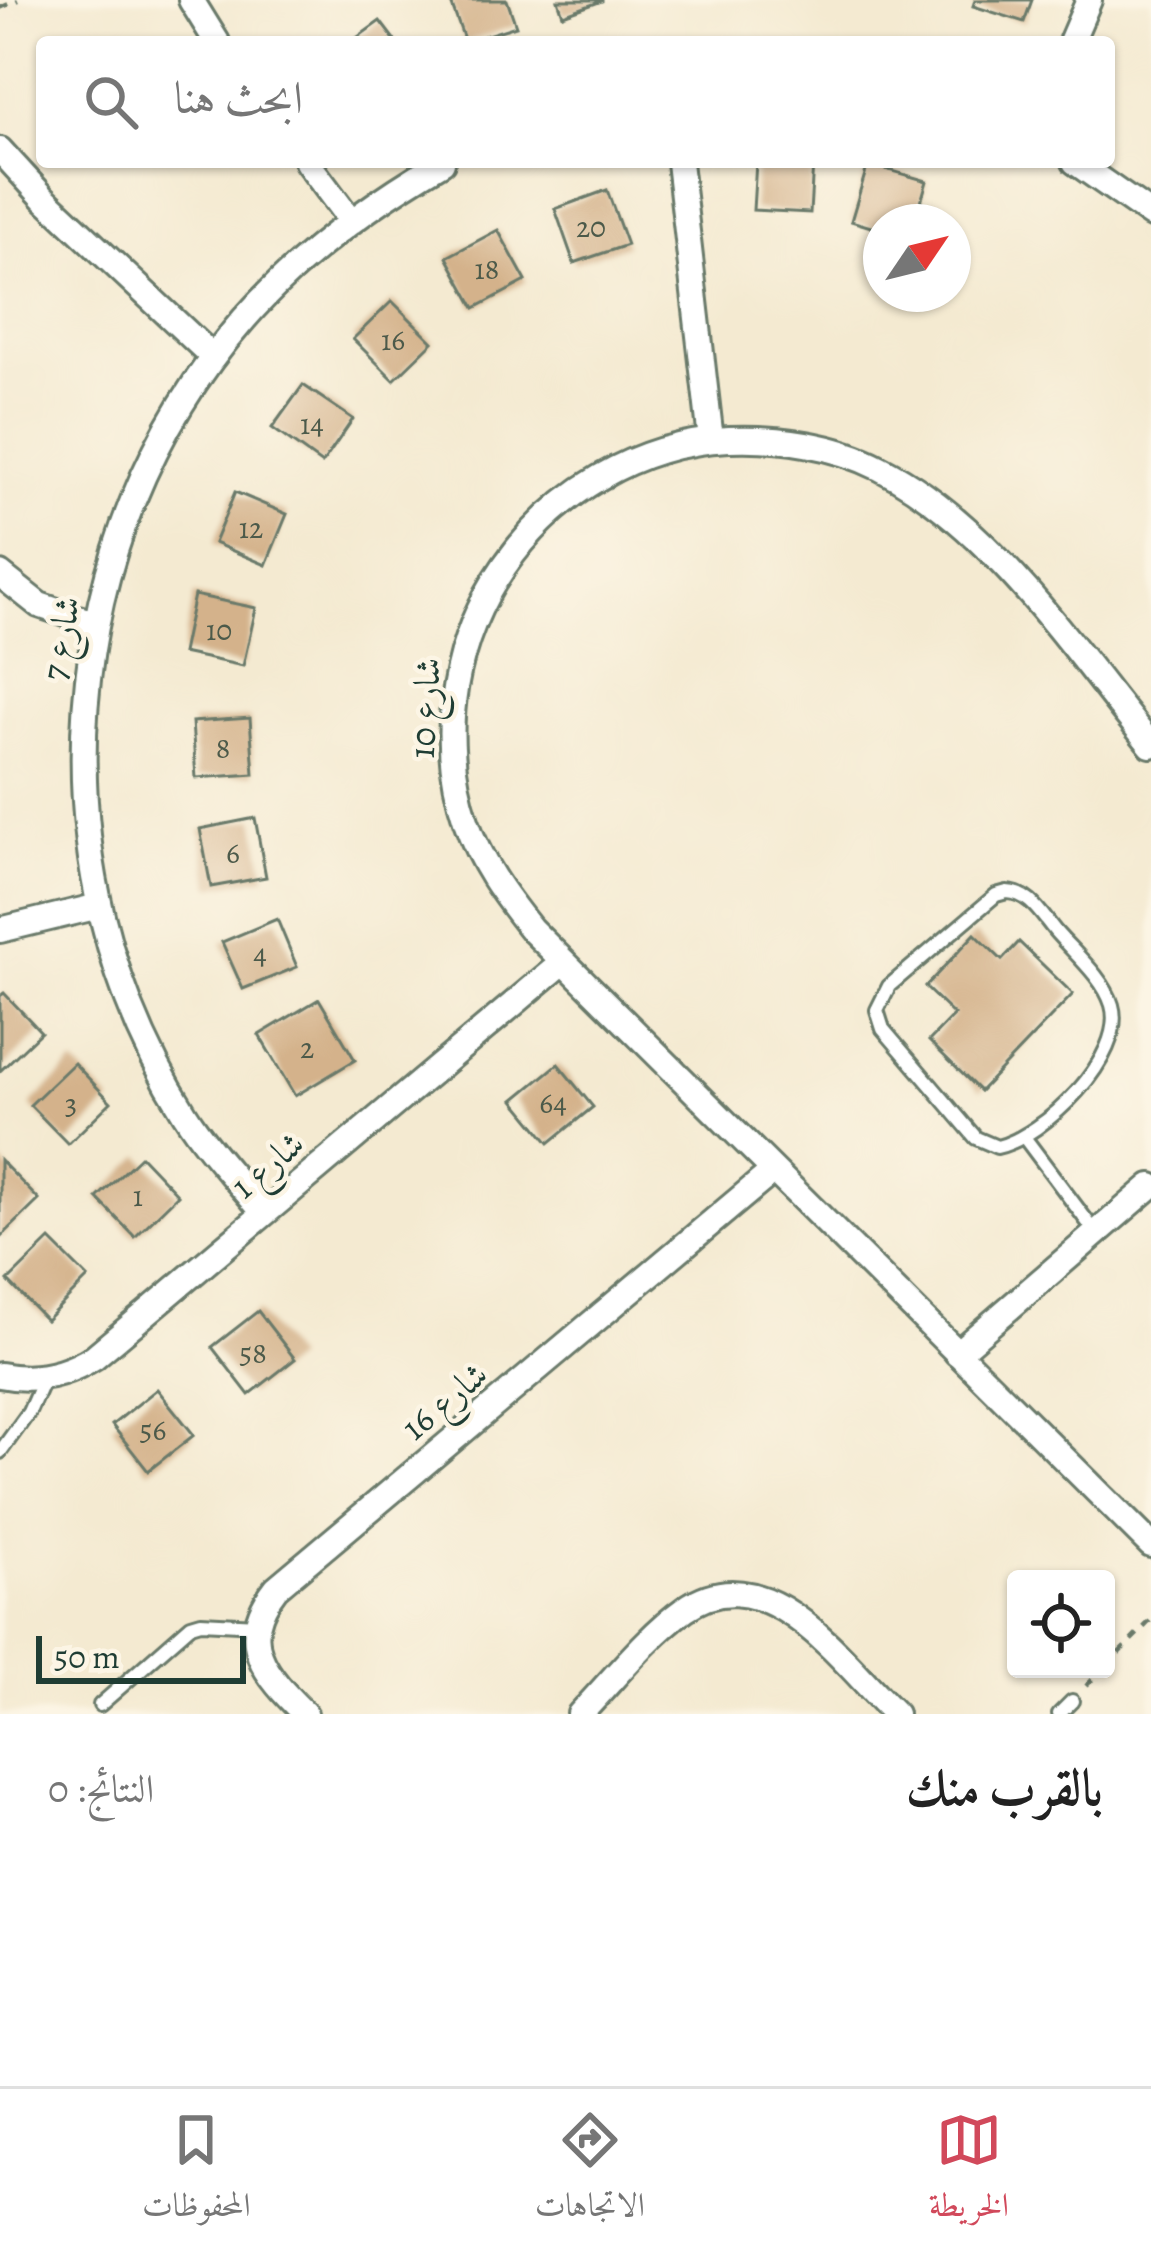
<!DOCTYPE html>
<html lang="ar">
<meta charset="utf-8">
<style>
body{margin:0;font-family:Alegreya,Amiri,serif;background:#f2f2f2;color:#222;direction:rtl}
.controls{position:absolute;right:36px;bottom:36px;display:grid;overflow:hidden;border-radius:12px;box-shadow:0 3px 9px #0004}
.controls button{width:108px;height:108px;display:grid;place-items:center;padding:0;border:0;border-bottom:3px solid #e0e0e0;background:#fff;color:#222;font:60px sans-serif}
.compass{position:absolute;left:863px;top:204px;width:108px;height:108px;border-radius:50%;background:#fff;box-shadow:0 3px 9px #0004;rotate:55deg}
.scale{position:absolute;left:36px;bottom:30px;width:210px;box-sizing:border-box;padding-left:12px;border:6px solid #1f3d34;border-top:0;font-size:33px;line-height:42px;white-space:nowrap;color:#1f3d34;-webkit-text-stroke:9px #fcf5e5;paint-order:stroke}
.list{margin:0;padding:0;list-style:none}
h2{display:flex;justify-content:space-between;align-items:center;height:156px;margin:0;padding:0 48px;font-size:51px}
h2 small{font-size:39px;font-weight:400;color:#767676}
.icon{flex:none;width:66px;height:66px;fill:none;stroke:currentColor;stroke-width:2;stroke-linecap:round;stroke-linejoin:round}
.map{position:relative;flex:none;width:1151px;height:1714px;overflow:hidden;direction:ltr}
.search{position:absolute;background:#fff;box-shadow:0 3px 9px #0004;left:36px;right:36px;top:36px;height:132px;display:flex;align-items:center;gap:30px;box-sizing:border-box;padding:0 42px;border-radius:12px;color:#767676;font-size:45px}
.sheet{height:372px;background:#fff}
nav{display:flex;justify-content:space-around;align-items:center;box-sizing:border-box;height:168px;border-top:3px solid #e0e0e0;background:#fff;font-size:33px;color:#767676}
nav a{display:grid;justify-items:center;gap:6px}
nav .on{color:#d1495b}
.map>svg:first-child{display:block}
.building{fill:#d4b28b}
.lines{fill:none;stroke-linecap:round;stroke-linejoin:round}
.service-casing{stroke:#6a7a6b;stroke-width:18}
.minor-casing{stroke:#6a7a6b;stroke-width:30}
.path{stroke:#6a7a6b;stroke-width:4.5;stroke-dasharray:9 9;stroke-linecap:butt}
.service{stroke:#fff;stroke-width:12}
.minor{stroke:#fff;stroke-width:24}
.labels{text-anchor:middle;stroke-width:9;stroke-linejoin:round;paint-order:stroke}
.number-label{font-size:30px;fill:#4c5a4a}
.street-label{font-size:36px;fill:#1f3d34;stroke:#fcf5e5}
</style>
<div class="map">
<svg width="1151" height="1714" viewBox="0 0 1151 1714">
<rect width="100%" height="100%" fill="#fcf5e5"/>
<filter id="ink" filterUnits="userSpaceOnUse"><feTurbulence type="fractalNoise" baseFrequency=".00833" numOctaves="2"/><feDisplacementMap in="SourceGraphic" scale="24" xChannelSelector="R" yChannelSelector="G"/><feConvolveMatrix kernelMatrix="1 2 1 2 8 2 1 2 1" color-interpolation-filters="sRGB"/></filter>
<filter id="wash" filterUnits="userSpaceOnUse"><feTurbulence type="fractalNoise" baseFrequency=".004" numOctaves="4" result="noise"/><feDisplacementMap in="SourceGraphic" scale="48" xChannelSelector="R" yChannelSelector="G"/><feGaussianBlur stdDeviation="2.7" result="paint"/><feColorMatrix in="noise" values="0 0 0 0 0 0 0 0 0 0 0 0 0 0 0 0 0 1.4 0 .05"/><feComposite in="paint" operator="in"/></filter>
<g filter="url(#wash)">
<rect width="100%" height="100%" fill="#f4ead1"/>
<g id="blocks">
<g class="building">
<polygon points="450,0 507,0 516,26 465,42"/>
<polygon points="558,0 602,0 602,1 563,15"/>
<polygon points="975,0 1032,0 1024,22 973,6"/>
<polygon points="380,21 396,42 351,42"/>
<polygon points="756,162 813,162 810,213 753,210"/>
<polygon points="868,164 927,181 915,222 881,222 881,230 851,221"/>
<polygon points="607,190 627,245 574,263 555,209"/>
<polygon points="498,230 526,281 475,308 447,257"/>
<polygon points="392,301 433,342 394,380 353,339"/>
<polygon points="303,385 353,419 322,464 272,428"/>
<polygon points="235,492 287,514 266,565 214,543"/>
<polygon points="194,595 256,608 243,666 182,653"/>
<polygon points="250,718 254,774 196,778 192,722"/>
<polygon points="255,818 266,877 211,887 200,829"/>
<polygon points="277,919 297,967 243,989 222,942"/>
<polygon points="975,934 1002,960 1019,942 1073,994 980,1091 929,1041 954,1015 925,987"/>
<polygon points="4,993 41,1032 0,1071 0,996"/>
<polygon points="319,999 355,1060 295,1096 259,1035"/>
<polygon points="74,1063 111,1102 68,1144 30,1105"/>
<polygon points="558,1064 593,1107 549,1143 514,1100"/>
<polygon points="141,1156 178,1195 135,1237 97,1198"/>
<polygon points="0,1160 39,1200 0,1238"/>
<polygon points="50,1240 88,1278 46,1320 8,1281"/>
<polygon points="258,1311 295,1359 249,1395 212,1347"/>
<polygon points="157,1389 194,1435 148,1471 112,1425"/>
</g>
</g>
</g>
<g filter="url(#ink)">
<use href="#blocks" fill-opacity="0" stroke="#6a7a6b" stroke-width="3"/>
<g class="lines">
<g class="service-casing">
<g id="service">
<path d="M1007,892C1030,893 1041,914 1055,931C1073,952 1104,978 1112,1005C1127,1056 1043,1137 997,1147L976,1138L883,1029L877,1010L889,986L996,895Z"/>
<polyline points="1024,1137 1096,1233"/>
<polyline points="0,1452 29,1412 44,1378"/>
<polyline points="100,1705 191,1625 201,1622 257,1625"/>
<polyline points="1059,1714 1072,1701"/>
</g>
</g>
<g class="minor-casing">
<g id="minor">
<polyline points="191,0 217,42"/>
<polyline points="1071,42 1089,0"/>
<polyline points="0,150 44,198 213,357"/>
<polyline points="307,162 351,221"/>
<polyline points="679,162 711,440"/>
<polyline points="1075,162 1151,215"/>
<polyline points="0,574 39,605 96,624"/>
<path d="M1151,745C1072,649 993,526 880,468C836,445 778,437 729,439C541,448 406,641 466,821C480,863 504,895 531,929L1151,1545"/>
<polyline points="0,930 99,906"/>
<path d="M264,1213C238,1181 207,1149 185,1114C31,871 54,536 244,319C300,255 369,205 442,162"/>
<polyline points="957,1353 1151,1186"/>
<path d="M0,1375C34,1382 64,1376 94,1357L562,963"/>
<path d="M305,1714C265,1675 235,1641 276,1588L773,1171"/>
<path d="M580,1714C613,1680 646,1637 685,1609C766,1552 843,1663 895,1714"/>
</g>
</g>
<g class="path">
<polyline points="0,8 18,0"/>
<polyline points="1106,1666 1151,1620"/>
<polyline points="1086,1686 1103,1669"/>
</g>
<use href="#service" class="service"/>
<use href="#minor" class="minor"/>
</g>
</g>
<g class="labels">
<g class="number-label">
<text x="591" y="237">20</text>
<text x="487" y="279">18</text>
<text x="393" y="350">16</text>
<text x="312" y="434">14</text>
<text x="251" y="538">12</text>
<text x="219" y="640">10</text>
<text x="223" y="758">8</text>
<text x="233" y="863">6</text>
<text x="260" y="964">4</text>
<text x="307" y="1058">2</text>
<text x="553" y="1113">64</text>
<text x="71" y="1114">3</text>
<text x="138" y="1206">1</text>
<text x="253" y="1363">58</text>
<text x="153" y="1440">56</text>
</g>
<g class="street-label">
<text transform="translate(60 638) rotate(-80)" y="13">شارع 7</text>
<text transform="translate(424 708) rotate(-86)" y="13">شارع 10</text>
<text transform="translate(267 1164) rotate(-40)" y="13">شارع 1</text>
<text transform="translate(444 1400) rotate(-40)" y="13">شارع 16</text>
</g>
</g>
</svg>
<div class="controls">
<button><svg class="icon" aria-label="locate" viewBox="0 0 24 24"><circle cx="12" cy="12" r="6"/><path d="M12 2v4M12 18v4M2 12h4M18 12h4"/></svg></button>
</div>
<svg class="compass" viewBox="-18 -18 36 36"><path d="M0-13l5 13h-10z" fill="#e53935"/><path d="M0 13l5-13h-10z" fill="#767676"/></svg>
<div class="scale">50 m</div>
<div class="search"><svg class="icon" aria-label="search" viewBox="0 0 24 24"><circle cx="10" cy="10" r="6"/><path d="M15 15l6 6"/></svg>ابحث هنا</div>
</div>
<section class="sheet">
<h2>بالقرب منك<small>النتائج: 0</small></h2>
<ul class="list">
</ul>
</section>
<nav>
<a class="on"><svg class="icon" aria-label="map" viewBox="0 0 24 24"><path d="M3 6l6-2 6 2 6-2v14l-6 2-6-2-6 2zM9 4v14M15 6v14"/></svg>الخريطة</a>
<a><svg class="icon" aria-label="directions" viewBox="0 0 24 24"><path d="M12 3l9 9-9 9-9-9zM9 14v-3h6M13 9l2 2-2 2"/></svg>الاتجاهات</a>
<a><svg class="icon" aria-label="saved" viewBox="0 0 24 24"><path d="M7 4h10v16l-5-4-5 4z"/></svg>المحفوظات</a>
</nav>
